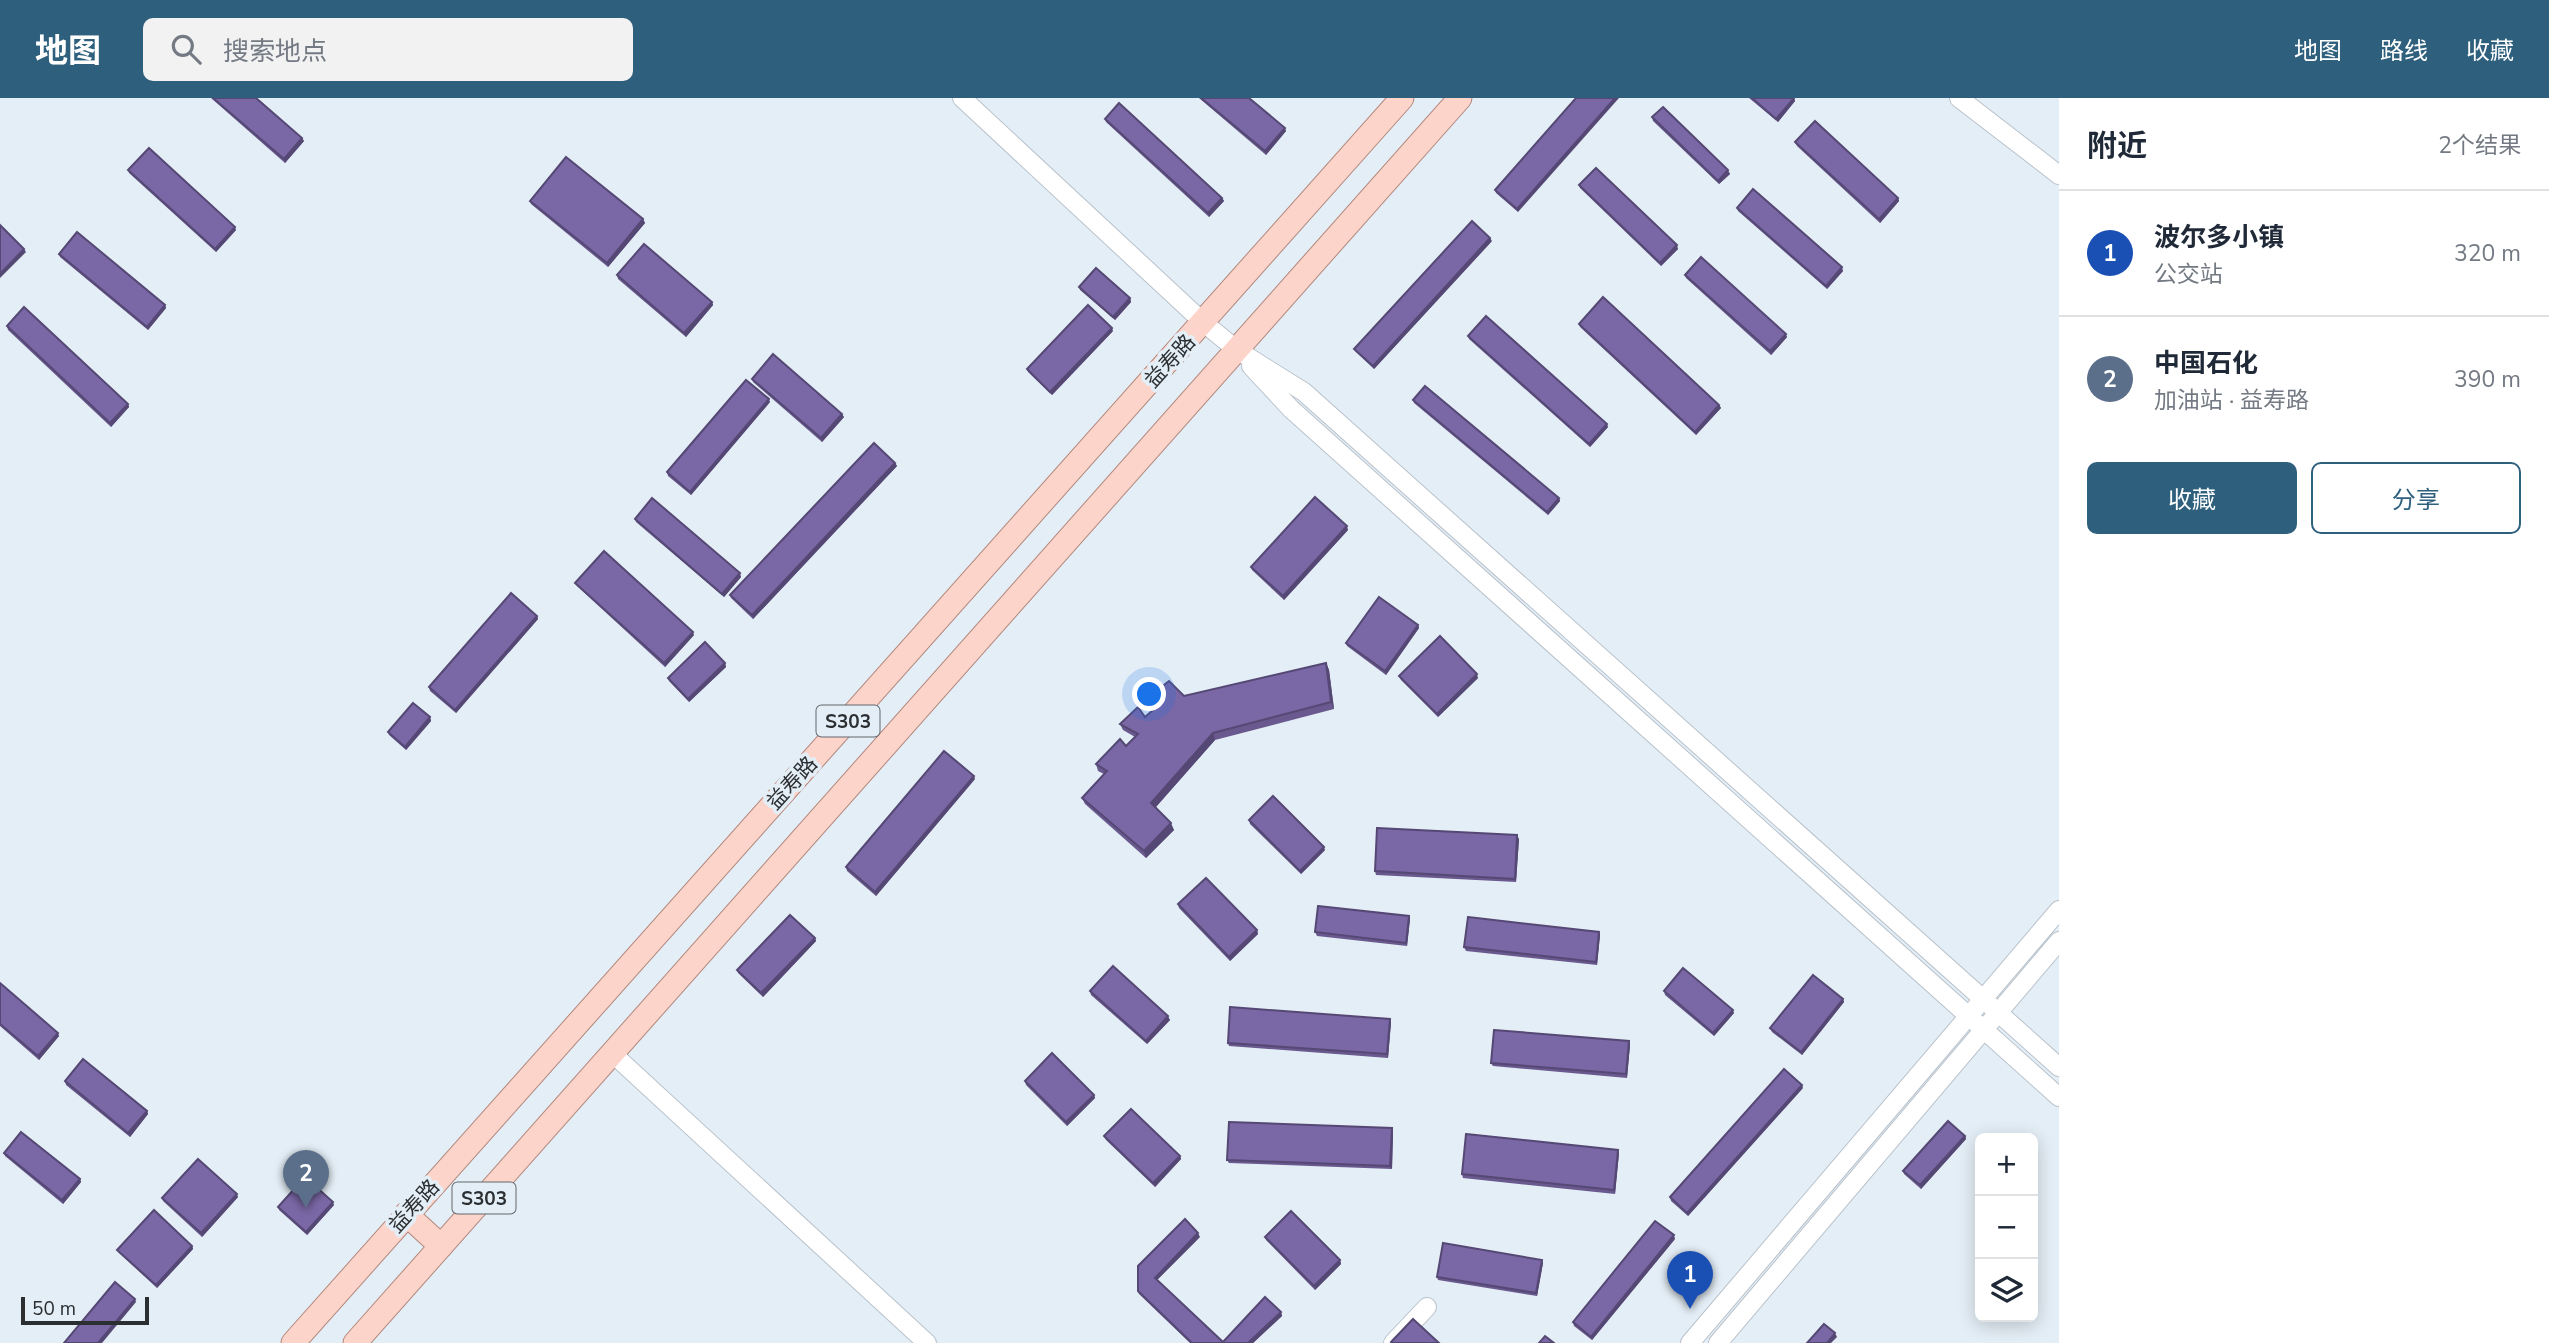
<!DOCTYPE html>
<html lang="zh">
<meta charset="utf-8">
<style>
body{margin:0;font-family:"Nunito Sans","Noto Sans SC",sans-serif;background:#f2f2f3;color:#1f2937}
.controls{position:absolute;right:21px;bottom:21px;display:grid;overflow:hidden;border-radius:10px;box-shadow:0 4px 18px #0003}
.controls button{width:63px;height:63px;display:grid;place-items:center;padding:0;border:0;border-bottom:2px solid #e0e1e3;background:#fff;color:#1f2937;font:35px sans-serif}
.scale{position:absolute;left:21px;bottom:18px;width:128px;box-sizing:border-box;padding-left:7px;border:4px solid #2b2f32;border-top:0;font-size:19px;line-height:24px;white-space:nowrap;color:#2b2f32;-webkit-text-stroke:5px #e4eef6;paint-order:stroke}
.you{position:absolute;left:1150px;top:597px;width:24px;height:24px;margin:-18px;border:5px solid #fff;border-radius:50%;background:#1a73e8;box-shadow:0 0 0 10px #1a73e833}
.badge{display:grid;place-items:center;width:46px;height:46px;border-radius:50%;background:#2e607d;color:#fff;font-size:23px;font-weight:700}
.pin{position:absolute;translate:-50% -58px;filter:drop-shadow(0 2px 4px #0008)}
.pin::after{content:'';position:absolute;top:37px;width:24px;height:21px;background:inherit;clip-path:polygon(0 0,100% 0,50% 100%)}
.list{margin:0;padding:0;list-style:none}
h2{display:flex;justify-content:space-between;align-items:center;height:91px;margin:0;padding:0 28px;font-size:30px}
h2 small{font-size:23px;font-weight:400;color:#747a83}
.list li{display:grid;grid-template-columns:46px 1fr auto;gap:21px;align-items:center;box-sizing:border-box;height:126px;padding:0 28px;border-top:2px solid #e0e1e3}
.list b{display:block;font-size:26px;white-space:nowrap}
.list p{margin:0;font-size:23px;white-space:nowrap;color:#747a83}
.list em{font-size:23px;font-style:normal;color:#747a83}
.actions{display:flex;gap:14px;padding:21px 28px}
.actions a{flex:1;padding:16px 0;border:2px solid #2e607d;border-radius:10px;text-align:center;font-size:24px;color:#2e607d}
.actions .main{background:#2e607d;color:#fff}
.icon{flex:none;width:38px;height:38px;fill:none;stroke:currentColor;stroke-width:2;stroke-linecap:round;stroke-linejoin:round}
.map{position:relative;flex:none;width:2059px;height:1245px;overflow:hidden}
header{display:flex;align-items:center;gap:42px;box-sizing:border-box;height:98px;padding:0 35px;background:#2e607d;color:#fff}
header strong{font-size:33px}
nav{display:flex;gap:38px;margin-inline-start:auto;font-size:24px}
.search{width:490px;height:63px;background:#f2f2f3;display:flex;align-items:center;gap:18px;box-sizing:border-box;padding:0 24px;border-radius:10px;color:#747a83;font-size:26px}
main{display:flex}
aside{flex:1;background:#fff}
.map>svg:first-child{display:block}
.lines{fill:none;stroke-linecap:round;stroke-linejoin:round}
.minor-casing{stroke:#b9c2cb;stroke-width:20}
.major-casing{stroke:#b2877d;stroke-width:25}
.minor{stroke:#fff;stroke-width:18}
.major{stroke:#fcd4ca;stroke-width:23}
.wall{fill:#69598e}
.shaded-wall{fill:#554874}
.building{fill:#7a67a5;stroke:#554874;stroke-width:2}
.labels{text-anchor:middle;stroke-width:7;stroke-linejoin:round;paint-order:stroke}
.shield{fill:#e4eef6;stroke:#62686d;stroke-width:2}
.shield-label{font-size:19px;font-weight:bold;fill:#2b2f32}
.street-label{font-size:21px;fill:#2b2f32;stroke:#e4eef6}
</style>
<header>
<strong>地图</strong>
<div class="search"><svg class="icon" aria-label="search" viewBox="0 0 24 24"><circle cx="10" cy="10" r="6"/><path d="M15 15l6 6"/></svg>搜索地点</div>
<nav><a>地图</a><a>路线</a><a>收藏</a></nav>
</header>
<main>
<div class="map">
<svg width="2059" height="1245" viewBox="0 0 2059 1245">
<rect width="100%" height="100%" fill="#e4eef6"/>
<g class="lines">
<g class="minor-casing">
<g id="minor">
<polyline points="962,0 1204,225 1237,252 1304,294 2059,969"/>
<polyline points="1959,0 2059,77"/>
<polyline points="1251,268 1291,311 2059,999"/>
<polyline points="613,956 927,1245"/>
<polyline points="1393,1245 1427,1209"/>
<polyline points="1690,1245 2059,812"/>
<polyline points="1718,1245 2059,843"/>
</g>
</g>
<g class="major-casing">
<g id="major">
<polyline points="406,1116 441,1148"/>
<polyline points="293,1245 1402,0"/>
<polyline points="355,1245 1460,0"/>
</g>
</g>
<use href="#minor" class="minor"/>
<use href="#major" class="major"/>
</g>
<g class="wall">
<polygon points="211,0 256,0 304,43 285,65"/>
<polygon points="1199,0 1249,0 1286,33 1266,57"/>
<polygon points="1576,0 1518,114 1496,95 1495,92"/>
<polygon points="1749,0 1794,0 1795,3 1778,24"/>
<polygon points="1652,19 1730,76 1719,86 1653,23"/>
<polygon points="1105,21 1222,100 1224,103 1209,119 1106,24"/>
<polygon points="1795,44 1898,100 1899,103 1880,125 1797,48"/>
<polygon points="128,72 236,132 216,154 129,75"/>
<polygon points="1579,87 1678,151 1661,168 1580,90"/>
<polygon points="530,103 643,121 645,125 608,169 531,106"/>
<polygon points="1737,110 1843,173 1827,191 1738,113"/>
<polygon points="1492,143 1374,271 1356,254 1354,251"/>
<polygon points="59,156 165,207 166,210 148,232 60,159"/>
<polygon points="617,177 712,204 713,207 686,239 618,181"/>
<polygon points="1685,177 1787,239 1771,257 1686,180"/>
<polygon points="1079,189 1130,200 1131,204 1115,222 1080,192"/>
<polygon points="1579,226 1719,307 1721,310 1696,337 1580,229"/>
<polygon points="7,228 128,306 129,309 111,329 8,232"/>
<polygon points="1113,233 1052,297 1028,274 1027,271"/>
<polygon points="1468,238 1608,329 1590,349 1469,241"/>
<polygon points="752,281 844,319 822,344 753,284"/>
<polygon points="1413,302 1559,400 1560,403 1548,417 1414,305"/>
<polygon points="770,304 691,397 668,378 667,374"/>
<polygon points="895,365 897,368 753,521 731,500 730,497"/>
<polygon points="635,421 741,479 724,499 636,424"/>
<polygon points="1348,432 1284,502 1252,472 1251,469"/>
<polygon points="575,485 694,537 665,569 577,488"/>
<polygon points="537,518 538,521 456,615 430,593 429,589"/>
<polygon points="1418,527 1419,530 1386,577 1347,548 1346,545"/>
<polygon points="725,565 726,569 689,604 669,583 668,580"/>
<polygon points="1326,565 1329,572 1334,611 1215,642 1156,709 1174,732 1146,760 1085,706 1082,700 1104,676 1098,673 1096,666 1126,648 1135,639 1123,632 1120,626 1145,619 1158,608 1153,605 1150,598 1184,598"/>
<polygon points="1399,578 1478,580 1438,619 1401,582"/>
<polygon points="430,619 431,623 406,652 389,637 388,634"/>
<polygon points="975,681 876,798 847,773 846,769"/>
<polygon points="1249,722 1325,752 1301,776 1250,726"/>
<polygon points="1519,741 1516,784 1376,777 1375,773"/>
<polygon points="1178,806 1257,832 1258,836 1230,863 1179,810"/>
<polygon points="1409,818 1410,821 1407,848 1317,838 1315,834"/>
<polygon points="1599,834 1600,837 1597,867 1466,853 1464,849"/>
<polygon points="815,840 816,843 763,899 738,875 737,872"/>
<polygon points="0,885 59,938 39,962 0,928"/>
<polygon points="1090,893 1170,922 1147,946 1091,897"/>
<polygon points="1664,893 1734,915 1714,938 1665,897"/>
<polygon points="1843,901 1844,904 1802,957 1772,934 1770,930"/>
<polygon points="1391,924 1388,960 1229,948 1228,945"/>
<polygon points="1629,943 1630,947 1627,980 1493,968 1491,965"/>
<polygon points="65,983 147,1013 148,1016 130,1039 66,987"/>
<polygon points="1025,983 1094,997 1095,1000 1067,1028 1026,987"/>
<polygon points="1803,990 1688,1118 1671,1103 1670,1099"/>
<polygon points="1392,1030 1393,1034 1392,1071 1229,1065 1227,1062"/>
<polygon points="1104,1038 1180,1058 1181,1061 1155,1089 1106,1042"/>
<polygon points="1965,1038 1966,1041 1921,1091 1904,1076 1903,1073"/>
<polygon points="1618,1052 1619,1055 1615,1096 1463,1080 1462,1076"/>
<polygon points="4,1055 80,1081 81,1084 63,1106 5,1058"/>
<polygon points="238,1099 202,1139 163,1103 162,1100"/>
<polygon points="334,1107 307,1137 279,1112 278,1109"/>
<polygon points="1200,1139 1157,1182 1223,1244 1281,1214 1282,1218 1253,1245 1190,1245 1139,1196 1138,1193"/>
<polygon points="1265,1139 1340,1162 1341,1166 1315,1192 1266,1142"/>
<polygon points="1675,1141 1592,1242 1574,1228 1573,1224"/>
<polygon points="192,1148 193,1151 157,1190 119,1155 117,1152"/>
<polygon points="1543,1165 1537,1198 1438,1182 1437,1179"/>
</g>
<g class="shaded-wall">
<polygon points="1615,0 1619,0 1518,114 1517,111"/>
<polygon points="1794,0 1795,3 1778,24 1776,21"/>
<polygon points="1285,30 1286,33 1266,57 1265,53"/>
<polygon points="302,40 304,43 285,65 284,61"/>
<polygon points="1728,72 1730,76 1719,86 1718,83"/>
<polygon points="1222,100 1224,103 1209,119 1208,115"/>
<polygon points="1898,100 1899,103 1880,125 1879,121"/>
<polygon points="643,121 645,125 608,169 607,165"/>
<polygon points="235,129 236,132 216,154 215,151"/>
<polygon points="1490,140 1492,143 1374,271 1373,268"/>
<polygon points="1677,147 1678,151 1661,168 1660,165"/>
<polygon points="24,151 26,154 0,180 0,176"/>
<polygon points="1842,169 1843,173 1827,191 1826,188"/>
<polygon points="1130,200 1131,204 1115,222 1113,219"/>
<polygon points="712,204 713,207 686,239 684,235"/>
<polygon points="165,207 166,210 148,232 147,229"/>
<polygon points="1112,230 1113,233 1052,297 1050,294"/>
<polygon points="1786,236 1787,239 1771,257 1770,253"/>
<polygon points="769,301 770,304 691,397 690,394"/>
<polygon points="128,306 129,309 111,329 110,325"/>
<polygon points="1719,307 1721,310 1696,337 1695,334"/>
<polygon points="842,316 844,319 822,344 821,340"/>
<polygon points="1607,326 1608,329 1590,349 1589,346"/>
<polygon points="895,365 897,368 753,521 752,517"/>
<polygon points="1559,400 1560,403 1548,417 1547,414"/>
<polygon points="1347,428 1348,432 1284,502 1283,498"/>
<polygon points="740,475 741,479 724,499 722,496"/>
<polygon points="537,518 538,521 456,615 455,612"/>
<polygon points="1418,527 1419,530 1386,577 1385,573"/>
<polygon points="693,534 694,537 665,569 664,565"/>
<polygon points="725,565 726,569 689,604 688,601"/>
<polygon points="1326,565 1329,572 1334,611 1331,604"/>
<polygon points="1477,576 1478,580 1438,619 1437,616"/>
<polygon points="430,619 431,623 406,652 405,649"/>
<polygon points="1213,635 1215,642 1154,711 1151,705"/>
<polygon points="974,678 975,681 876,798 875,794"/>
<polygon points="1171,725 1174,732 1146,760 1144,753"/>
<polygon points="1517,737 1519,741 1516,784 1515,781"/>
<polygon points="1324,749 1325,752 1301,776 1300,773"/>
<polygon points="1409,818 1410,821 1407,848 1406,845"/>
<polygon points="1257,832 1258,836 1230,863 1229,859"/>
<polygon points="1599,834 1600,837 1597,867 1596,864"/>
<polygon points="815,840 816,843 763,899 761,895"/>
<polygon points="1843,901 1844,904 1802,957 1801,954"/>
<polygon points="1733,912 1734,915 1714,938 1713,935"/>
<polygon points="1168,918 1170,922 1147,946 1146,943"/>
<polygon points="1390,921 1391,924 1388,960 1387,956"/>
<polygon points="58,935 59,938 39,962 38,958"/>
<polygon points="1629,943 1630,947 1627,980 1626,976"/>
<polygon points="1802,987 1803,990 1688,1118 1687,1115"/>
<polygon points="1094,997 1095,1000 1067,1028 1066,1024"/>
<polygon points="147,1013 148,1016 130,1039 128,1035"/>
<polygon points="1392,1030 1393,1034 1392,1071 1390,1068"/>
<polygon points="1965,1038 1966,1041 1921,1091 1920,1087"/>
<polygon points="1618,1052 1619,1055 1615,1096 1614,1092"/>
<polygon points="1180,1058 1181,1061 1155,1089 1153,1085"/>
<polygon points="80,1081 81,1084 63,1106 62,1102"/>
<polygon points="237,1096 238,1099 202,1139 201,1135"/>
<polygon points="333,1104 334,1107 307,1137 306,1134"/>
<polygon points="1198,1135 1200,1139 1156,1183 1155,1180"/>
<polygon points="1674,1137 1675,1141 1592,1242 1591,1239"/>
<polygon points="192,1148 193,1151 157,1190 156,1187"/>
<polygon points="1340,1162 1341,1166 1315,1192 1314,1188"/>
<polygon points="1542,1162 1543,1165 1537,1198 1536,1195"/>
<polygon points="135,1201 136,1204 102,1245 98,1245"/>
<polygon points="1281,1214 1282,1218 1253,1245 1248,1245"/>
<polygon points="1835,1235 1837,1239 1831,1245 1827,1245"/>
</g>
<g class="building">
<polygon points="213,0 256,0 302,40 284,61"/>
<polygon points="1201,0 1249,0 1285,30 1265,53"/>
<polygon points="1576,0 1615,0 1517,111 1495,92"/>
<polygon points="1752,0 1794,0 1776,21"/>
<polygon points="1119,5 1222,100 1208,115 1105,21"/>
<polygon points="1663,9 1728,72 1718,83 1652,19"/>
<polygon points="1815,23 1898,100 1879,121 1795,44"/>
<polygon points="149,50 235,129 215,151 128,72"/>
<polygon points="566,59 643,121 607,165 530,103"/>
<polygon points="1596,70 1677,147 1660,165 1579,87"/>
<polygon points="1753,91 1842,169 1826,188 1737,110"/>
<polygon points="1472,123 1490,140 1373,268 1354,251"/>
<polygon points="0,127 24,151 0,176"/>
<polygon points="77,134 165,207 147,229 59,156"/>
<polygon points="644,146 712,204 684,235 617,177"/>
<polygon points="1701,159 1786,236 1770,253 1685,177"/>
<polygon points="1096,170 1130,200 1113,219 1079,189"/>
<polygon points="1603,199 1719,307 1695,334 1579,226"/>
<polygon points="1088,207 1112,230 1050,294 1027,271"/>
<polygon points="24,209 128,306 110,325 7,228"/>
<polygon points="1486,218 1607,326 1589,346 1468,238"/>
<polygon points="773,256 842,316 821,340 752,281"/>
<polygon points="746,282 769,301 690,394 667,374"/>
<polygon points="1425,288 1559,400 1547,414 1413,302"/>
<polygon points="874,345 895,365 752,517 730,497"/>
<polygon points="1315,399 1347,428 1283,498 1251,469"/>
<polygon points="652,400 740,475 722,496 635,421"/>
<polygon points="604,453 693,534 664,565 575,485"/>
<polygon points="511,495 537,518 455,612 429,589"/>
<polygon points="1379,499 1418,527 1385,573 1346,545"/>
<polygon points="1440,538 1477,576 1437,616 1399,578"/>
<polygon points="705,544 725,565 688,601 668,580"/>
<polygon points="1326,565 1331,604 1213,635 1151,705 1171,725 1144,753 1082,700 1107,673 1096,666 1120,641 1126,648 1138,636 1120,626 1138,609 1145,619 1161,605 1150,598 1169,583 1184,598"/>
<polygon points="413,605 430,619 405,649 388,634"/>
<polygon points="944,653 974,678 875,794 846,769"/>
<polygon points="1273,698 1324,749 1300,773 1249,722"/>
<polygon points="1377,730 1517,737 1515,781 1375,773"/>
<polygon points="1206,780 1257,832 1229,859 1178,806"/>
<polygon points="1318,808 1409,818 1406,845 1315,834"/>
<polygon points="790,817 815,840 761,895 737,872"/>
<polygon points="1468,819 1599,834 1596,864 1464,849"/>
<polygon points="1113,868 1168,918 1146,943 1090,893"/>
<polygon points="1683,870 1733,912 1713,935 1664,893"/>
<polygon points="1813,877 1843,901 1801,954 1770,930"/>
<polygon points="0,885 58,935 38,958 0,926"/>
<polygon points="1230,909 1390,921 1387,956 1228,945"/>
<polygon points="1494,932 1629,943 1626,976 1491,965"/>
<polygon points="1052,955 1094,997 1066,1024 1025,983"/>
<polygon points="83,961 147,1013 128,1035 65,983"/>
<polygon points="1784,971 1802,987 1687,1115 1670,1099"/>
<polygon points="1131,1011 1180,1058 1153,1085 1104,1038"/>
<polygon points="1948,1023 1965,1038 1920,1087 1903,1073"/>
<polygon points="1229,1024 1392,1030 1390,1068 1227,1062"/>
<polygon points="21,1034 80,1081 62,1102 4,1055"/>
<polygon points="1466,1036 1618,1052 1614,1092 1462,1076"/>
<polygon points="198,1061 237,1096 201,1135 162,1100"/>
<polygon points="305,1079 333,1104 306,1134 278,1109"/>
<polygon points="154,1112 192,1148 156,1187 117,1152"/>
<polygon points="1291,1113 1340,1162 1314,1188 1265,1139"/>
<polygon points="1185,1121 1198,1135 1155,1180 1223,1244 1265,1199 1281,1214 1248,1245 1192,1245 1138,1193 1138,1168"/>
<polygon points="1655,1123 1674,1137 1591,1239 1573,1224"/>
<polygon points="1443,1145 1542,1162 1536,1195 1437,1179"/>
<polygon points="115,1184 135,1201 98,1245 64,1245"/>
<polygon points="1413,1221 1439,1245 1392,1245 1391,1244"/>
<polygon points="1824,1226 1835,1235 1827,1245 1807,1245"/>
<polygon points="1545,1238 1554,1245 1539,1245"/>
</g>
<g class="labels">
<g class="shield">
<rect x="816.5" y="607.5" width="63" height="31" rx="5"/>
<rect x="452.5" y="1084.5" width="63" height="31" rx="5"/>
</g>
<g class="shield-label">
<text x="848" y="630">S303</text>
<text x="484" y="1107">S303</text>
</g>
<g class="street-label">
<text transform="translate(1170 263) rotate(-48)" y="7">益寿路</text>
<text transform="translate(792 685) rotate(-48)" y="7">益寿路</text>
<text transform="translate(414 1108) rotate(-48)" y="7">益寿路</text>
</g>
</g>
</svg>
<div class="controls">
<button>+</button>
<button>−</button>
<button><svg class="icon" aria-label="layers" viewBox="0 0 24 24"><path d="M12 4l9 5-9 5-9-5zM3 14l9 5 9-5"/></svg></button>
</div>
<div class="scale">50 m</div>
<div class="you"></div>
<div class="pin badge" style="left:1690px;top:1211px;background:#1a4fb4">1</div>
<div class="pin badge" style="left:306px;top:1110px;background:#5c6f8a">2</div>
</div>
<aside>
<h2>附近<small>2个结果</small></h2>
<ul class="list">
<li><span class="badge" style="background:#1a4fb4">1</span><div><b>波尔多小镇</b><p>公交站</p></div><em>320 m</em></li>
<li><span class="badge" style="background:#5c6f8a">2</span><div><b>中国石化</b><p>加油站 · 益寿路</p></div><em>390 m</em></li>
</ul>
<div class="actions"><a class="main">收藏</a><a>分享</a></div>
</aside>
</main>
